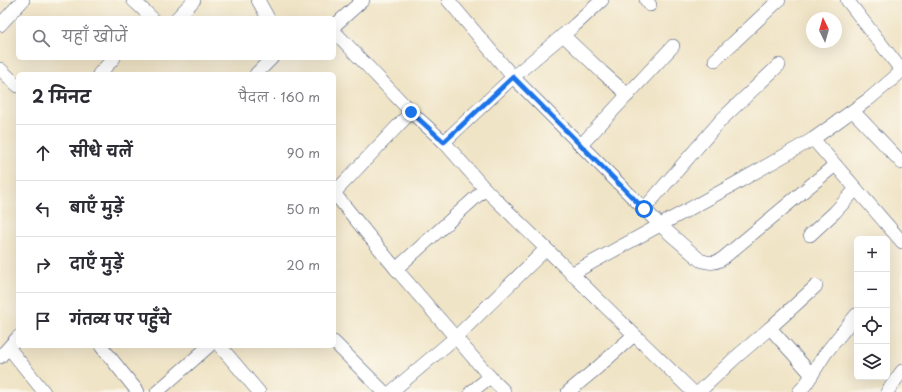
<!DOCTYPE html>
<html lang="hi">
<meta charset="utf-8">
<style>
body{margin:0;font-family:"Playpen Sans","Playpen Sans Deva",sans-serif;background:#f2f2f3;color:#2b2b33}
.controls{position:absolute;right:12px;bottom:12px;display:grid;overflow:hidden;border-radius:6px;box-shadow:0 4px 16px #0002}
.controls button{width:36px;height:36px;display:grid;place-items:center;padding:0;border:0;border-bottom:1px solid #e1e1e2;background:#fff;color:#2b2b33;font:20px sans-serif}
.compass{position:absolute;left:806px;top:12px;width:36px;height:36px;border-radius:50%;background:#fff;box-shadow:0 4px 16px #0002;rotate:355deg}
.stop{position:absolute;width:12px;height:12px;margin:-9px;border:3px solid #1a73e8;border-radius:50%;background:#fff}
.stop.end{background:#1a73e8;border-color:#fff;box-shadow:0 1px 4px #0008}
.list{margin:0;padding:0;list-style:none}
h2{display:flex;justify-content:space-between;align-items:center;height:52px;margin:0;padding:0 16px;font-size:17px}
h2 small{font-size:13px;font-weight:400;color:#7c7c81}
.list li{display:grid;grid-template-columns:26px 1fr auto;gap:12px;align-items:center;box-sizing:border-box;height:56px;padding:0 16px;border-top:1px solid #e1e1e2}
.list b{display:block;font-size:15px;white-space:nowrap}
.list em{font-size:13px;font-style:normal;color:#7c7c81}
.icon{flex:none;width:22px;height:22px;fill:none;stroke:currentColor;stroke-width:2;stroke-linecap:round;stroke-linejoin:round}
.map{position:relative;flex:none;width:902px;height:392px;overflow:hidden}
.search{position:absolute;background:#fff;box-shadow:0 4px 16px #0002;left:16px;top:16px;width:320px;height:44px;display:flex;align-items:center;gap:10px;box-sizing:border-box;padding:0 14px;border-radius:6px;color:#7c7c81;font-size:15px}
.panel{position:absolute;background:#fff;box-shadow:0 4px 16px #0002;left:16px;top:72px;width:320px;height:276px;border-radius:6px}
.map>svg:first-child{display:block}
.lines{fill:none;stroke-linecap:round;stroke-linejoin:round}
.minor-casing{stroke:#3b4a6e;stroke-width:14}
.minor{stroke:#fff;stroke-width:13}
.route{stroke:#1a73e8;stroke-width:5}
</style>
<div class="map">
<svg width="902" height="392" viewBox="0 0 902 392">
<rect width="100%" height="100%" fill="#fbf7ec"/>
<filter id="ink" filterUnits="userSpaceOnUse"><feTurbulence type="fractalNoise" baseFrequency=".025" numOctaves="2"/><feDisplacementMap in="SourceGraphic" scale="8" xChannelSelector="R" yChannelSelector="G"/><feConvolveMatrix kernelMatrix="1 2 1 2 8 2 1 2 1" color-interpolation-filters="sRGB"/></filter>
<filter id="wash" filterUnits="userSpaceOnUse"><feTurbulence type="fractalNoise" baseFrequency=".012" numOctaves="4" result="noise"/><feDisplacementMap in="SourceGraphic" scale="16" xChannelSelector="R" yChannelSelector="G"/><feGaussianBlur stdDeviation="0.9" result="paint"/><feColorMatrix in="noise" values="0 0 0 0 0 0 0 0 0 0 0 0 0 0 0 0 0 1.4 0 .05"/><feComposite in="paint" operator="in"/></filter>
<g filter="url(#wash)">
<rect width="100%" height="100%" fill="#f0e4c6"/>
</g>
<g filter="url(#ink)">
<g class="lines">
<g class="minor-casing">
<g id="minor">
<polyline points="133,0 152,18"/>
<polyline points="258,0 268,18"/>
<path d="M448,0L513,77L660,225L700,260C708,263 714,264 722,259L835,165"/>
<polyline points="646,0 650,5"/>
<polyline points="847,0 902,71"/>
<polyline points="177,18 194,0"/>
<polyline points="0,25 23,0"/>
<polyline points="334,26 363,0"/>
<polyline points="334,31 411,112 444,142 485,189 693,392"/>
<polyline points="563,35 602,72 628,95"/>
<polyline points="715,60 779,0"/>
<polyline points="0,69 18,86"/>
<polyline points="99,74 114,58"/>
<polyline points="256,74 272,58"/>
<polyline points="853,111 902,163"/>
<polyline points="411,112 334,193 396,269 490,377 504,391"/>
<polyline points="813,139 902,242"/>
<polyline points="444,142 513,77 575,25 602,0"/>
<polyline points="581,145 673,46"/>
<polyline points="644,209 722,119 779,65"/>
<polyline points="810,235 835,212 856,189"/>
<polyline points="396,269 485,189"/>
<polyline points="571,274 733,185 813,139 869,99 902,71"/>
<polyline points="770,328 812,375"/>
<polyline points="334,342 384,392"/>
<polyline points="101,346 138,392"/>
<polyline points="220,346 259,392"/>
<polyline points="9,348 44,392"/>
<polyline points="0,357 18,337"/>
<polyline points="157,392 209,346"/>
<polyline points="391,392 456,337 546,249"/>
<polyline points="471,392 490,377"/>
<polyline points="568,392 597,368 634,335"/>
<polyline points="699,392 735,358 770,328 816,286"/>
<polyline points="799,392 806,384 825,354 856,315"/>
<polyline points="887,392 902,371"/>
</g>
</g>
<use href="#minor" class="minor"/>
</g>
</g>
<g class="lines" filter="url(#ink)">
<polyline class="route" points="411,112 444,142 513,77 644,209"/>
</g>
</svg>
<div class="controls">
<button>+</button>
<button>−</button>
<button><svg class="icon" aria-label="locate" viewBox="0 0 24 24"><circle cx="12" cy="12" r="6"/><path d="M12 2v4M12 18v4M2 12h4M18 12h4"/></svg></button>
<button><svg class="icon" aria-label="layers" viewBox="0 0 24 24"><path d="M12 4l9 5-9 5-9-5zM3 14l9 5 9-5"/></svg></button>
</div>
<svg class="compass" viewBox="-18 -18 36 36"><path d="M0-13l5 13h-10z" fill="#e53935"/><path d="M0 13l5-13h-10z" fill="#7c7c81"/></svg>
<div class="stop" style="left:644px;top:209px"></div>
<div class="stop end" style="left:411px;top:112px"></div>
<div class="search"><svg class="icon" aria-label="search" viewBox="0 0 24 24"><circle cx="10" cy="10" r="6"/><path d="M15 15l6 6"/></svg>यहाँ खोजें</div>
<section class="panel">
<h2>2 मिनट<small>पैदल · 160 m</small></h2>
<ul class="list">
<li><svg class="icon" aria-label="ahead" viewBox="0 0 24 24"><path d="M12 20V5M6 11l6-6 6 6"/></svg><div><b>सीधे चलें</b></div><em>90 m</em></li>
<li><svg class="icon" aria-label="left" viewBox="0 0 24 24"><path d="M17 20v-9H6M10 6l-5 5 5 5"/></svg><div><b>बाएँ मुड़ें</b></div><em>50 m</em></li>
<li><svg class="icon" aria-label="right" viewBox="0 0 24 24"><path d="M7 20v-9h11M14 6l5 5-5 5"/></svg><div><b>दाएँ मुड़ें</b></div><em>20 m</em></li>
<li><svg class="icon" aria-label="arrive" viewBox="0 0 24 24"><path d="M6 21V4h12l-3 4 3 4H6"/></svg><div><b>गंतव्य पर पहुँचे</b></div></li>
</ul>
</section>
</div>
